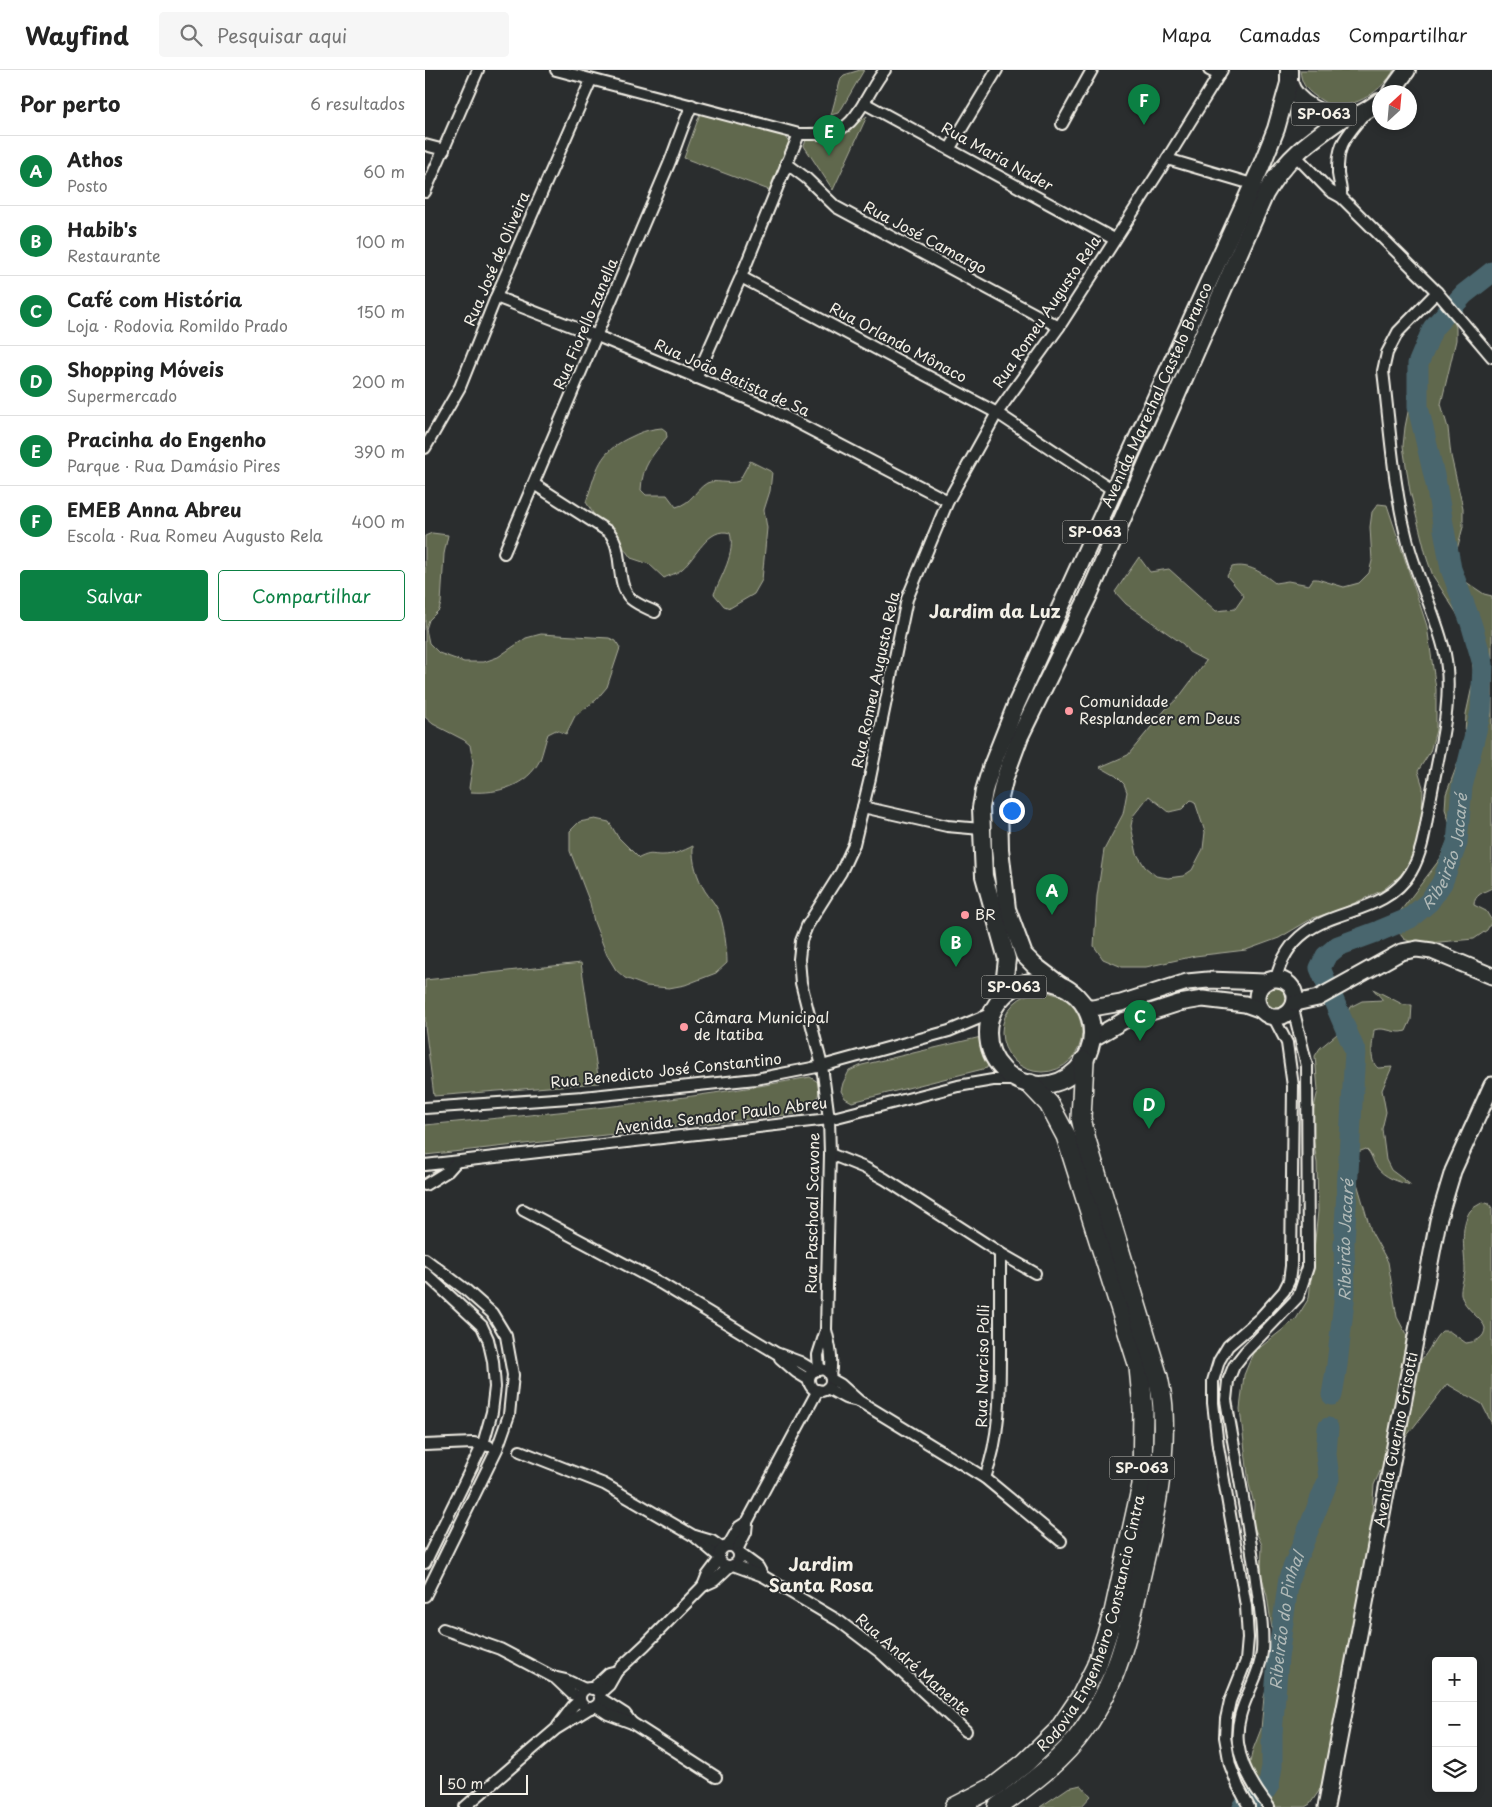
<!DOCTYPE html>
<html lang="pt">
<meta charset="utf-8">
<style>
body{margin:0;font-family:"Playpen Sans",sans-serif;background:#f6f6f6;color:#222}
.controls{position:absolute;right:15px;bottom:15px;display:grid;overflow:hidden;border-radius:5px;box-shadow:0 2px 8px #0003}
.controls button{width:45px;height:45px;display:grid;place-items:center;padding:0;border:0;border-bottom:1px solid #e0e0e0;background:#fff;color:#222;font:25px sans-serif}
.compass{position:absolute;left:947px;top:15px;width:45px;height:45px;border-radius:50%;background:#fff;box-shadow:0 2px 8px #0003;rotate:26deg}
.scale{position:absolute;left:15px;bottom:12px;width:88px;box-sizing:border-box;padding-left:5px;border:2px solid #f4f1e8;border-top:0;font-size:14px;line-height:18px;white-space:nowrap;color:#f4f1e8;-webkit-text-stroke:4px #2a2d2e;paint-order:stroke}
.you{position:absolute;left:586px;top:740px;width:18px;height:18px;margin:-12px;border:4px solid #fff;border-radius:50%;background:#1a73e8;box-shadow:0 0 0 8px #1a73e833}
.badge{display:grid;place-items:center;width:32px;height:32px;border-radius:50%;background:#0b8043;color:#fff;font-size:16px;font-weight:700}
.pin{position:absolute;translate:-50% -41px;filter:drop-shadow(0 1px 2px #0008)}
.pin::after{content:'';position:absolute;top:26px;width:18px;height:15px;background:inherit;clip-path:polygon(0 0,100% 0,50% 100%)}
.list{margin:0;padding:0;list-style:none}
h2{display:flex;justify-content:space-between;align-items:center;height:65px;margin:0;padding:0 20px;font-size:21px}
h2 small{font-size:16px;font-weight:400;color:#767676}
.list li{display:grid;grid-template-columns:32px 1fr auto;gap:15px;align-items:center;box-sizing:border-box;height:70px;padding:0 20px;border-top:1px solid #e0e0e0}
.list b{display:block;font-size:19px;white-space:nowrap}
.list p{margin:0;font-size:16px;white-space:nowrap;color:#767676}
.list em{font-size:16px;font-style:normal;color:#767676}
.actions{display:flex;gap:10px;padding:15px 20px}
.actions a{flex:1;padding:11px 0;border:1px solid #0b8043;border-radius:5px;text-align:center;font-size:18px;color:#0b8043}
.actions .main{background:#0b8043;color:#fff}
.icon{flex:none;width:28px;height:28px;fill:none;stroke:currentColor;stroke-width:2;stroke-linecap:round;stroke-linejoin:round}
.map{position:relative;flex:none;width:1067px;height:1737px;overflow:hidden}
header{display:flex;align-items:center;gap:30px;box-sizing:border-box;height:70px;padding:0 25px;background:#fff;border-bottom:1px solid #e0e0e0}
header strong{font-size:24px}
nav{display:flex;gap:28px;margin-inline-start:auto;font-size:18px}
.search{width:350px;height:45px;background:#f6f6f6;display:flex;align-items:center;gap:12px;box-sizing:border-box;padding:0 18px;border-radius:5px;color:#767676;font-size:19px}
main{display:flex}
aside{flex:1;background:#fff}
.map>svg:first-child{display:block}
.green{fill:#61674e;stroke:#aaac9b;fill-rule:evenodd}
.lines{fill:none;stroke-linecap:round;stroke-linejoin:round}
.river{stroke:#4a666e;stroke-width:21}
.street-casing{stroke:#f4f1e8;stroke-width:14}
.secondary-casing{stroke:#f4f1e8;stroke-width:19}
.primary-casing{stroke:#f4f1e8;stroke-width:20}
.highway-casing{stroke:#f4f1e8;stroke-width:22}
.street{stroke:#2a2d2e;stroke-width:10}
.secondary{stroke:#2a2d2e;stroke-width:15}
.primary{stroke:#2a2d2e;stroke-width:16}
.highway{stroke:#2a2d2e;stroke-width:19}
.poi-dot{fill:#ff9aa2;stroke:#2a2d2e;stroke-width:2}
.labels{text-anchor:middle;stroke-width:4;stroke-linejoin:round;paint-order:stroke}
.shield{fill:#2a2d2e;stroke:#b7b6b0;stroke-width:1}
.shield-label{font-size:14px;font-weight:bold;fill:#f4f1e8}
.street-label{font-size:15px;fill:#f4f1e8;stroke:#2a2d2e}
.poi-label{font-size:15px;fill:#f4f1e8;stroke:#2a2d2e;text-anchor:start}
.water-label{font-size:16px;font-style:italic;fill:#b0b9b7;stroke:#2a2d2e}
.quarter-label{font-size:18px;font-weight:bold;fill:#f4f1e8;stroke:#2a2d2e}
</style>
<header>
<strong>Wayfind</strong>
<div class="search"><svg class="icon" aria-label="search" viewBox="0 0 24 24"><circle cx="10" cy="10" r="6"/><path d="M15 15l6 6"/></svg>Pesquisar aqui</div>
<nav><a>Mapa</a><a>Camadas</a><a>Compartilhar</a></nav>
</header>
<main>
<aside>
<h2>Por perto<small>6 resultados</small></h2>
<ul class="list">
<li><span class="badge">A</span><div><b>Athos</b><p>Posto</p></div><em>60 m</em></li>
<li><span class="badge">B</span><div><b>Habib's</b><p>Restaurante</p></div><em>100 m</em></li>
<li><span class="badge">C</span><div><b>Café com História</b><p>Loja · Rodovia Romildo Prado</p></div><em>150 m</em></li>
<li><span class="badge">D</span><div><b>Shopping Móveis</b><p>Supermercado</p></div><em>200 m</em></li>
<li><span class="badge">E</span><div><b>Pracinha do Engenho</b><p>Parque · Rua Damásio Pires</p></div><em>390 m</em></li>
<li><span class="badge">F</span><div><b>EMEB Anna Abreu</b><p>Escola · Rua Romeu Augusto Rela</p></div><em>400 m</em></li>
</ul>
<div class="actions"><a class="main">Salvar</a><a>Compartilhar</a></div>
</aside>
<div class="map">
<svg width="1067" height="1737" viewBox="0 0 1067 1737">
<rect width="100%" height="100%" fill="#2a2d2e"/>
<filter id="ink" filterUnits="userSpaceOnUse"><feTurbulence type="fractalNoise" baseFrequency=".02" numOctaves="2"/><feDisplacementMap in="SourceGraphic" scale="10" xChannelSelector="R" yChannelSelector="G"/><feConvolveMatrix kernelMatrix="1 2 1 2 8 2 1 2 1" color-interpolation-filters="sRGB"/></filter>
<g filter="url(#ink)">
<g class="green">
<polygon points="435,0 439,0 417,38 413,43 406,45 416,8 419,5"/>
<path d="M875,0H969C958,20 930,39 907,35C901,34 895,29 890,26C880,19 876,12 875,0Z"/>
<polygon points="276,41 358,60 364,72 344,120 259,88"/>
<path d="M442,46L408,120L379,76L382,67C409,63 421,63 442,46Z"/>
<path d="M1028,250L1031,257V270L1016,334L1023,358L1026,386L1038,438V457L1031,483L1033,498L1041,512L1059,524L1067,526V818C1059,822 1049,825 1049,835L1061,841L1067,851L1062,860L1049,869L992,874L979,869L971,859V851L974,843L1015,789L1023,770L1025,754L1020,739L1021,724L1036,685L1040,666L1041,644L1049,607L1046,578L1041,562L1031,542L1008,506L1002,489L985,421L978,376L980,357L994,287L1011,260L1021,251Z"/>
<path d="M237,358L241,361L242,367C228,385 217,395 216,420L221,425H242L251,437C267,433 270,420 282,413C290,409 303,415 314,411L325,391L347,402L345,421L339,440L342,458L337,510L329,524L305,538L299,536L289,524C296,506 311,483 305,463C283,456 271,488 257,499C253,503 245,505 239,508L224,494L206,488L195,473L176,456L161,432C173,398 172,382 208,366C218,361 226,359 237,358Z"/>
<path d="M953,434L962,435L1002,556L1011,619V660L1005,682L993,701L998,717L997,748L993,771L986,790L977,804L958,820L914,840L888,848L854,868L821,880L770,886L721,897H697L678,889L669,876L672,826L679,780L698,744L702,722L699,714L691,706L675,697L703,685L740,640L754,627L781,591L764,582L758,574L701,534L690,522L714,487L725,502L744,499L791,541L810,539L819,526L802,506L807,497C824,493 837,503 850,513L863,511L884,515L888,509H892L919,517L934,513L944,503L947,491L945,457L947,442ZM724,726L744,742L757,739L766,730L770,732L780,762L778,779L767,800L758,806L743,808L731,806L720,797L712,784L706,756L708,746Z"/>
<path d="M7,463L23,465L19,484L16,533L14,540L4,550L1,559L4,573L14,583L39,592H59L73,587L101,568L116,564L184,568L191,571L195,578L182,617L171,630L150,646L141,664L131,660L123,664C120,672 118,682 115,690C102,716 73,724 46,722L44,718L48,692L45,675L39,670L8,654L0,647V466Z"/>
<path d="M170,749L184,752L193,767L214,788C227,782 225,785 237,785C249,785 258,781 268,776C267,792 272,807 280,821C284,827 290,833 293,840C299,852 302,879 302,893L291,903L260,915L244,918L221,916L200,908L191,900L182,885L169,852L165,833L145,781V761L154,752Z"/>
<polygon points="156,893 174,1013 9,1026 0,956 0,910"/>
<circle cx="851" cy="929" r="12"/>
<path d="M948,919L979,935H987L986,950L981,961C970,965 960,956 949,960C948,972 943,990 953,998L967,997L957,1020L961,1042L957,1059L961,1090L966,1100L986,1115C974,1112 959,1108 951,1096C947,1090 947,1084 941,1079L933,1082L930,1106L946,1161L963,1192L972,1247L983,1268L987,1290L990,1294C1003,1288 1006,1270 1017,1261H1024L1041,1273C1049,1272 1060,1269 1060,1258C1059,1250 1038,1238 1036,1224C1035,1217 1039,1209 1040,1201C1040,1182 1034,1158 1045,1141C1048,1137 1054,1135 1058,1132L1064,1134L1067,1138V1206L1065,1207L1067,1210V1354L1057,1334L1022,1314L956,1399L949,1415L946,1458L938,1516L916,1615L900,1705L894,1721L885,1734L880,1737H849L829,1712L824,1698L827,1682L836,1659L839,1627L851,1586L842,1526L836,1504L837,1475L828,1455L829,1434L824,1414L815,1339L819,1305L828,1283L871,1249L884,1228L893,1141L892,1093L887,1062L888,1042L893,1020L890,986L895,978L912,964L925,937L937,931L958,930Z"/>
<circle cx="617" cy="962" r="40"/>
<polygon points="556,967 559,985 563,993 562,998 427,1032 420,1028 416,1021 418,1013 424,1001 437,995"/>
<path d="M385,1007L393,1012C397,1026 389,1034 379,1043L0,1085V1055C128,1043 258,1031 385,1007Z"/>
<polygon points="656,1715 666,1726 656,1737 615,1737 643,1718"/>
</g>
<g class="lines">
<g class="river">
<path id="s1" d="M907,1325L912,1295L920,1222L919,1173L930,981L895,898L901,886L913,876L954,861L985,848L1004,832L1017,813L1032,773L1037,717L1056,641L1058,594L1046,553L1026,499L1011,414L993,337V294L1008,258L1039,224L1067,202"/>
<path id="s2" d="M818,1737L840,1721L844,1715L847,1696V1664L853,1588L864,1508L904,1408L901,1384L903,1358"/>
</g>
<g class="street-casing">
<g id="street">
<path d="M131,0L374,64C387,64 401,65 413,60C433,54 446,15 460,0"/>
<polyline points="784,0 794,5"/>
<polyline points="439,33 689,169"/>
<polyline points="637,54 667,0"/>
<polyline points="0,75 19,80"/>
<polyline points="525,78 572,0"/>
<polyline points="869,84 905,121 916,127 1012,222 1067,287"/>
<polyline points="742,89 827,114"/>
<polyline points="361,93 381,108 411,137 634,257"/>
<polyline points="0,122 53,0"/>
<path d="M916,127C917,119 914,112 913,104C912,73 921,67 939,44"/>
<polyline points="316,207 572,343 688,420"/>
<polyline points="71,227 172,266 342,337 523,431"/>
<polyline points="271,308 316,207 374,64"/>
<polyline points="0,378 35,317 71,227 166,10"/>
<path d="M109,414L184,462C200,480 189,513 206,529C213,535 222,538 230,542"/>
<path d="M79,483L244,94C252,74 258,54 267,35"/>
<polyline points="438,737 522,756 556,759"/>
<path d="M851,909C871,828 952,858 986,802C999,780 1001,751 1006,726C1014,680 1029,631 1020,584C1012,546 991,507 982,469C968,415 965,357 958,301L962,283L973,262L1012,222"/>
<polyline points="0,1038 158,1027 331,1009 397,996 524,961 567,943"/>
<polyline points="405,1084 440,1098 460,1109 575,1183 610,1203"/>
<polyline points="0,1095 404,1049 533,1016 568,1010 593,1010"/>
<polyline points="0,1115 23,1101 31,1092"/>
<polyline points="98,1140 235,1213 351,1283 375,1292 390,1301"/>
<polyline points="0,1189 41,1220 67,1243 81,1266 88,1305 84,1345 72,1379 0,1526"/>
<polyline points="0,1203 57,1256 63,1269 68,1291 70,1317 67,1342 58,1374 0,1493"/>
<polyline points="355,1288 371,1302 384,1310"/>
<circle cx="395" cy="1310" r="11"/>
<polyline points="394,1300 393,1285 401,1260"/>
<path d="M405,1306C408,1290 405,1276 401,1260L405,1084L404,1049L397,996L376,913L374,889L376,871L382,856L416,802L429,774L445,708L482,529L523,431L572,343L634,257L742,89L797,0"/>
<polyline points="406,1309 415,1314 434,1331 560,1408 636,1471"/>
<polyline points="402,1318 420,1328 433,1331"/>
<polyline points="0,1375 48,1373 64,1376"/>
<polyline points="95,1381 179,1414 269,1466 294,1487"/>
<path d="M560,1408C575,1367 575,1326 575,1283C575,1250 575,1216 575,1183"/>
<polyline points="270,1466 287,1471 297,1478"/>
<circle cx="304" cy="1486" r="10"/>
<polyline points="303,1476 314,1457 322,1452"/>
<polyline points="312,1480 321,1462 322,1452 393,1320"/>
<polyline points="314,1483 333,1497 338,1506"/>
<polyline points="308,1495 338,1506 414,1551 456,1583 541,1661"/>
<polyline points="278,1516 282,1506 294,1490"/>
<polyline points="18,1559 75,1579 128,1607 141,1610 160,1619"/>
<polyline points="129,1607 147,1624 155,1627"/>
<circle cx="165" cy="1628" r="10"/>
<polyline points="167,1619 184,1603 192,1601 220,1575 278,1516 289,1511 305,1496"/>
<polyline points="174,1624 184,1615 192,1601"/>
<polyline points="175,1628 200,1644 206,1652"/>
<polyline points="171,1636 183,1644 207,1653 291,1707"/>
<polyline points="133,1656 148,1636 155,1630"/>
<polyline points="40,1737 131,1659 165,1638"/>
<polyline points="824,1737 813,1716 805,1695 800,1667 801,1649 805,1631 821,1591 823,1568 821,1536 793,1376 788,1333 788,1311 794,1291 803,1276 835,1248 859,1221 864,1211 866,1196 868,1016 862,973 849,948"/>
<path d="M844,1737C829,1718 816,1697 813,1673C809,1637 834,1613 837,1582C839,1558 834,1533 831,1510C823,1450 811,1390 801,1330L803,1311L809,1296L820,1282L873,1227L883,1197L882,996L868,938"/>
</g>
</g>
<g class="secondary-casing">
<g id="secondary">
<circle cx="851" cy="928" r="19"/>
<polyline points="870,933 893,928 976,882 992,879 1007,881 1067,906"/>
<polyline points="662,939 696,933 762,912 783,910 840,912"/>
<polyline points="667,969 698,951 754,933 778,929 820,934 834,939"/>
<path id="s3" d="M901,1737L1013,1151L1028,1101L1067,1015"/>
</g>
</g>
<g class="primary-casing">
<g id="primary">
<path d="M864,0C864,4 864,8 864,12C870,33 899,48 920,47C933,47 944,39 954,32"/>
<polyline points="966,22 982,0"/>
<circle cx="615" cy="963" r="52"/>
<path d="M634,914L609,895L599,885L582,839L575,779L574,732L580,707L595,666L663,527L840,124C861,87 885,71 919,47"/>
<path id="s4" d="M578,925L582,889L559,806L556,738L559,721L566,698L591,635L835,99L851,59L864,13"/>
</g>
</g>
<g class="highway-casing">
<g id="highway">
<path id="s5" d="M530,1737L569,1717L600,1693L633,1661L656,1627L671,1597L689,1542L717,1415L718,1339L714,1297L641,1066L624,1034L605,1014"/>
<path d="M573,1737C605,1714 637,1691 660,1658C691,1615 703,1564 714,1513C727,1456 741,1400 738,1341C738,1329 735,1318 733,1307L661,1070L656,1048L659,991"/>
</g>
</g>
<use href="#street" class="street"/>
<use href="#secondary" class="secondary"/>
<use href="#primary" class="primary"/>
<use href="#highway" class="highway"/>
</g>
</g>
<g class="poi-dot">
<circle cx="644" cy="641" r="5"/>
<circle cx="540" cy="845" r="5"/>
<circle cx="259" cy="957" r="5"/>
</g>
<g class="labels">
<g class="shield">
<rect x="866.5" y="32.5" width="65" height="23" rx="4"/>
<rect x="637.5" y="450.5" width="65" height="23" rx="4"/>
<rect x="556.5" y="905.5" width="65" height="23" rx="4"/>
<rect x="684.5" y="1386.5" width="65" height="23" rx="4"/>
</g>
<g class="shield-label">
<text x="899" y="49">SP-063</text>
<text x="670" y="467">SP-063</text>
<text x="589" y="922">SP-063</text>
<text x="717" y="1403">SP-063</text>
</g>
<g class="street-label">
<text transform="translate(572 87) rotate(29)" y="5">Rua Maria Nader</text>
<text transform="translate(500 168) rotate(28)" y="5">Rua José Camargo</text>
<text transform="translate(72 189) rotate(-67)" y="5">Rua José de Oliveira</text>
<text transform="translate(622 242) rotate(-56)" y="5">Rua Romeu Augusto Rela</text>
<text transform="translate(161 254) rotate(-67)" y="5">Rua Fiorello zanella</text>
<text transform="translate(473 273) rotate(28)" y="5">Rua Orlando Mônaco</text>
<text transform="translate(307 308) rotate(24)" y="5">Rua João Batista de Sa</text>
<text dy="5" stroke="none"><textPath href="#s4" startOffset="640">Avenida Marechal Castelo Branco</textPath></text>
<text transform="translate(451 610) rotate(-78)" y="5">Rua Romeu Augusto Rela</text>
<text transform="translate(241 1001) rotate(-6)" y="5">Rua Benedicto José Constantino</text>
<text transform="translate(296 1046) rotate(-7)" y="5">Avenida Senador Paulo Abreu</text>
<text transform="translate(388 1143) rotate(-89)" y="5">Rua Paschoal Scavone</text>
<text transform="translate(558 1296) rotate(-89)" y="5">Rua Narciso Polli</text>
<text dy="5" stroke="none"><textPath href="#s3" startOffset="374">Avenida Guerino Grisotti</textPath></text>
<text dy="5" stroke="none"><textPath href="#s5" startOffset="242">Rodovia Engenheiro Constancio Cintra</textPath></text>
<text transform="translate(488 1595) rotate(41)" y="5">Rua André Manente</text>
</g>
<g class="poi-label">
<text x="654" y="637">Comunidade<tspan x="654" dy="17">Resplandecer em Deus</tspan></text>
<text x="550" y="850">BR</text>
<text x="269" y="953">Câmara Municipal<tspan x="269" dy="17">de Itatiba</tspan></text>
</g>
<g class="water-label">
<text dy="6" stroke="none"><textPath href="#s1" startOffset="621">Ribeirão Jacaré</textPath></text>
<text dy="6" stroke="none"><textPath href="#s1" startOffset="156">Ribeirão Jacaré</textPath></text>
<text dy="6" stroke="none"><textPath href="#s2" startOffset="200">Ribeirão do Pinhal</textPath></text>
</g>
<g class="quarter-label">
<text x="570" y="548">Jardim da Luz</text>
<text x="396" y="1501">Jardim<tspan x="396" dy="21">Santa Rosa</tspan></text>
</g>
</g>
</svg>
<div class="controls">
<button>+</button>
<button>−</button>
<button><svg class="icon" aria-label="layers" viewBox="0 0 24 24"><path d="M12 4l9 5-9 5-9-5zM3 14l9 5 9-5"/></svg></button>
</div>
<svg class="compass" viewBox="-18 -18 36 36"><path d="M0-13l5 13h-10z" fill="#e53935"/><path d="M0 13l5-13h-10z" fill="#767676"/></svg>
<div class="scale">50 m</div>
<div class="you"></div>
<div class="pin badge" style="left:627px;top:845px">A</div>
<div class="pin badge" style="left:531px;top:897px">B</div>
<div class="pin badge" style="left:715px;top:971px">C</div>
<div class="pin badge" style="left:724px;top:1059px">D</div>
<div class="pin badge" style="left:404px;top:86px">E</div>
<div class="pin badge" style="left:719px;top:55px">F</div>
</div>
</main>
